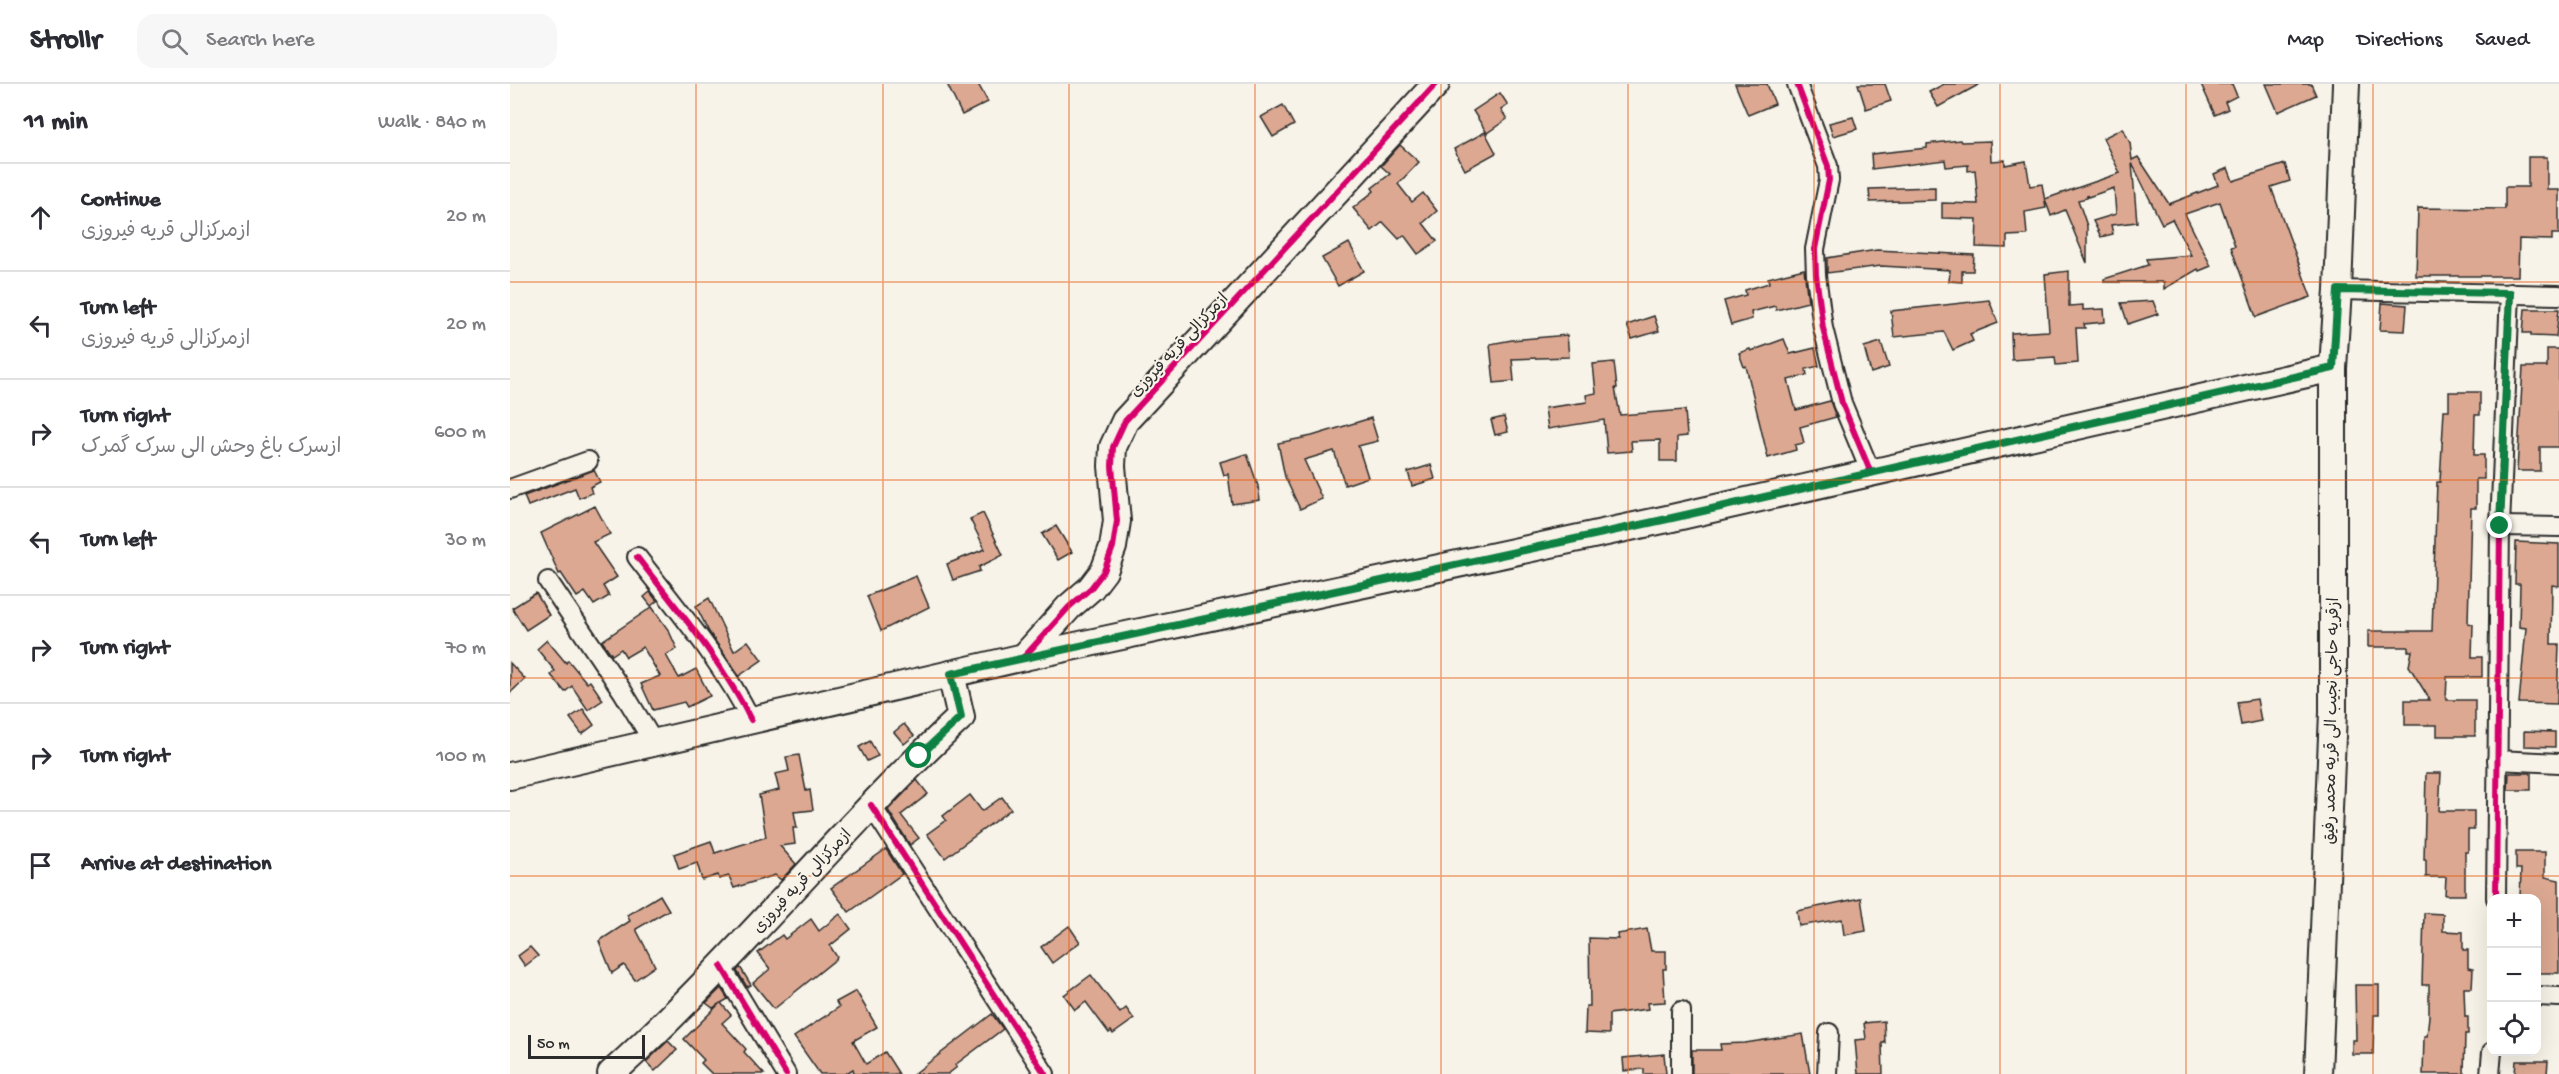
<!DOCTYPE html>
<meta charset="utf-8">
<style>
body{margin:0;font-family:"Gochi Hand","Playpen Sans Arabic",sans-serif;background:#f7f7f7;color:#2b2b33}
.controls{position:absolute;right:18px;bottom:18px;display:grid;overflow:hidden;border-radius:12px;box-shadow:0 6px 24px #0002}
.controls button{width:54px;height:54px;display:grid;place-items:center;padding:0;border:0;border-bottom:2px solid #e1e1e2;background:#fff;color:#2b2b33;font:30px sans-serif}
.scale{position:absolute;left:18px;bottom:15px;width:117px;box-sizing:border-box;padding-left:6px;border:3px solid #2b2b2b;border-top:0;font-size:16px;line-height:21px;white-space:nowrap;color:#2b2b2b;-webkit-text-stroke:4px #f7f3e8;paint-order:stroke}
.stop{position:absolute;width:18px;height:18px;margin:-14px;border:4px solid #0b8043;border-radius:50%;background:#fff}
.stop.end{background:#0b8043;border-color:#fff;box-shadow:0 2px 6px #0008}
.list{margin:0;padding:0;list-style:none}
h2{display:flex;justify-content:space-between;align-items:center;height:78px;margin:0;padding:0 24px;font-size:26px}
h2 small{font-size:20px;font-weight:400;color:#7c7c81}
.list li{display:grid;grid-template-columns:39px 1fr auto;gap:18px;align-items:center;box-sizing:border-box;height:108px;padding:0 24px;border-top:2px solid #e1e1e2}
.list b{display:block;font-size:22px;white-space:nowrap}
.list p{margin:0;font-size:20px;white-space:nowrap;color:#7c7c81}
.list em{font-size:20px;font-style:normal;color:#7c7c81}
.icon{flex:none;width:33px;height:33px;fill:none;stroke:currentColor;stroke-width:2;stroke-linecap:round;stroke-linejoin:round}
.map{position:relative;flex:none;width:2049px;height:990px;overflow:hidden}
header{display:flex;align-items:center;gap:36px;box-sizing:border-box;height:84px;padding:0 30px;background:#fff;border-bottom:2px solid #e1e1e2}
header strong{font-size:28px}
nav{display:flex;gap:33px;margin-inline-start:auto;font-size:21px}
.search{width:420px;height:54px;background:#f7f7f7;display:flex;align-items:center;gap:15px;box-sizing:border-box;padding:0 21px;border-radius:18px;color:#7c7c81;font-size:22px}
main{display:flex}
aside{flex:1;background:#fff}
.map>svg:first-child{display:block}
.building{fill:#dca891;stroke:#2b2b2b;stroke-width:1.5}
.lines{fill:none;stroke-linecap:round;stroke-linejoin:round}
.street-casing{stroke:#2b2b2b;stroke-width:22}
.secondary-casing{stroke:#2b2b2b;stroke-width:30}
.street{stroke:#f7f3e8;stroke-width:18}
.secondary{stroke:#f7f3e8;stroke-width:26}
.cycleway-casing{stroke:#f7f3e8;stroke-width:10}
.cycleway{stroke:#d6006c;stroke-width:6}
.route{stroke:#0b8043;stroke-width:8}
.grid{fill:none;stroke:#e8590c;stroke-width:1.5;stroke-opacity:0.55}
.labels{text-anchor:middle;stroke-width:4.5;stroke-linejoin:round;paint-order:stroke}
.street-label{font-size:16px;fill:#2b2b2b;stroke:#f7f3e8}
</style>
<header>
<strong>Strollr</strong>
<div class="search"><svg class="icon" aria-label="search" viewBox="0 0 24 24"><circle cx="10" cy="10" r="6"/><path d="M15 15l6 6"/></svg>Search here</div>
<nav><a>Map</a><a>Directions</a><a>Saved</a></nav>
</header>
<main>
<aside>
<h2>11 min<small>Walk · 840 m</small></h2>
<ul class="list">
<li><svg class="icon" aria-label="ahead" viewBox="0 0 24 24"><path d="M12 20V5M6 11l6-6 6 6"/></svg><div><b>Continue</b><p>ازمرکزالی قریه فیروزی</p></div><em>20 m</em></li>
<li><svg class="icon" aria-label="left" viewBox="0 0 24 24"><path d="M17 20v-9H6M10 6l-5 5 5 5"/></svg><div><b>Turn left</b><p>ازمرکزالی قریه فیروزی</p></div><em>20 m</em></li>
<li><svg class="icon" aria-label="right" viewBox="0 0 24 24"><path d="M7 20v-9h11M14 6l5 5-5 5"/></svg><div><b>Turn right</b><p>ازسرک باغ وحش الی سرک گمرک</p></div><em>600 m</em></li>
<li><svg class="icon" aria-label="left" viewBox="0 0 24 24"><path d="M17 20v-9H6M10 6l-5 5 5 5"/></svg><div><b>Turn left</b></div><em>30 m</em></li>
<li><svg class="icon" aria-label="right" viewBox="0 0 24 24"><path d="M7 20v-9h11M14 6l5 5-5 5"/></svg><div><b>Turn right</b></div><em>70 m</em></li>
<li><svg class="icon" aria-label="right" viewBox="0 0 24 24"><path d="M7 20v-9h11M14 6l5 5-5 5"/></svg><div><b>Turn right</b></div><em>100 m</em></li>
<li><svg class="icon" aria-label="arrive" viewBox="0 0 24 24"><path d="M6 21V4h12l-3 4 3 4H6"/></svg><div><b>Arrive at destination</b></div></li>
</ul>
</aside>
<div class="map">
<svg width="2049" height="990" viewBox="0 0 2049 990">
<rect width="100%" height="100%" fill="#f7f3e8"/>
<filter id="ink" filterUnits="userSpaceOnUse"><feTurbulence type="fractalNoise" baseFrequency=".0167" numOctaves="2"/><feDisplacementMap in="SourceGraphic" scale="12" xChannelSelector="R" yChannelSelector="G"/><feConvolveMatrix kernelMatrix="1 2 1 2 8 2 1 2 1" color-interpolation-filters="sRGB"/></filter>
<g filter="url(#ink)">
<g class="building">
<polygon points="437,0 468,0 478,18 452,31"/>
<polygon points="1225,0 1257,0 1265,20 1238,31"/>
<polygon points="1348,0 1375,0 1381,17 1356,25"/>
<polygon points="1434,0 1470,0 1428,23 1419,8"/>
<polygon points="1691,0 1722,0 1727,12 1715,18 1718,25 1705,31"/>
<polygon points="1756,0 1801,0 1806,11 1768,28"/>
<polygon points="990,9 998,21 991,26 997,35 977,49 963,27"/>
<polygon points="773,21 784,41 763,53 751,33"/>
<polygon points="1343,33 1347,45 1323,52 1319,39"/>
<polygon points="1613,44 1620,59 1622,76 1628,73 1659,120 1708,101 1704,90 1718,84 1723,97 1775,80 1780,97 1761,103 1801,213 1746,233 1721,163 1725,162 1710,118 1675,130 1701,182 1689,187 1688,185 1654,205 1654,198 1594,198 1594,195 1638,181 1636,175 1681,171 1662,135 1652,140 1622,79 1627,138 1601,141 1603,150 1591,153 1583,137 1606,130 1604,104 1578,113 1577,111 1577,114 1568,116 1577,142 1577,179 1555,126 1541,132 1535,115 1610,89 1593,54"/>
<polygon points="975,48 986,69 955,86 944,65"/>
<polygon points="1450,56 1451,58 1480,57 1481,77 1495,76 1495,81 1516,77 1520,102 1532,100 1536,124 1515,128 1517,151 1497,152 1497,164 1466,163 1467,135 1432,134 1432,119 1468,120 1465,86 1458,87 1458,81 1436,83 1435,76 1362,85 1361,70 1417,64 1417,60"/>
<polygon points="890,61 909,78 888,100 902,118 913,109 927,127 913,139 927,157 908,170 894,151 889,155 873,138 862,147 843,124 864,107 862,104 880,90 871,82"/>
<polygon points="2018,73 2037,73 2037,106 2049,106 2049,150 2042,150 2042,156 2009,155 2008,192 1906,192 1908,124 1995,125 1995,103 2018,103"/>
<polygon points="1425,103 1425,116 1360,118 1359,105"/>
<polygon points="839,159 854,187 828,202 812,174"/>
<polygon points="1367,166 1464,171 1463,187 1452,187 1452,198 1439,197 1440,186 1371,182 1317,189 1317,174"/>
<polygon points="1294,185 1298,218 1266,226 1265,222 1241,228 1242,235 1221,241 1214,217 1236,211 1235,206 1259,199 1258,194"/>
<polygon points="1559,187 1559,222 1573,221 1573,226 1594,225 1595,238 1574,240 1575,244 1566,244 1568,279 1546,281 1545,273 1502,276 1501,249 1539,247 1535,190"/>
<polygon points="1479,216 1488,239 1460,250 1463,257 1443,266 1434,248 1384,253 1381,227"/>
<polygon points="1643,217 1648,230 1618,240 1611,219"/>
<polygon points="1872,219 1897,221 1895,247 1870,246"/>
<polygon points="2015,225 2049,225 2046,253 2021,252 2021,249 2013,249"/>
<polygon points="1144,232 1149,247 1122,255 1117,241"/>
<polygon points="1057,251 1059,273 1002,275 1004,297 984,299 980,260 1002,256"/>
<polygon points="1274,255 1280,270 1305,264 1309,282 1296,285 1297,291 1278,296 1286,326 1320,317 1326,333 1290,343 1294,359 1285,361 1286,366 1258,374 1236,282 1234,283 1229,269 1240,265 1241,267"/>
<polygon points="1371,258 1379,283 1361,289 1354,263"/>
<polygon points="2037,265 2049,265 2049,363 2030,363 2030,387 2007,387 2013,283 2037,283"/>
<polygon points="1104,278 1107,304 1105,304 1110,331 1175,326 1177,352 1167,353 1167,377 1150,377 1150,356 1121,357 1122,367 1097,369 1094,336 1038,345 1035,324 1077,318 1076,311 1086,309 1083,280"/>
<polygon points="1939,308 1970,308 1970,331 1965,331 1964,371 1974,371 1974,395 1966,395 1966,424 1961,424 1958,539 1963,540 1962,573 1972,573 1972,593 1937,593 1936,616 1965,616 1965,652 1927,652 1927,641 1895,641 1895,616 1920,616 1899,582 1902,567 1898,567 1898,563 1858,563 1858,547 1922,547 1927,398 1930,398 1934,326 1939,326"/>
<polygon points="994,333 998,348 985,351 981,336"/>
<polygon points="861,334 868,357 848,362 858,393 835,401 824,367 794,376 812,415 790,425 775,393 768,359 802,352"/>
<polygon points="737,370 748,402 750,416 722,420 718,390 714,391 710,378"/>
<polygon points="921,381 925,395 902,402 898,388"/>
<polygon points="84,386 90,398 80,403 82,409 69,414 65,404 18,422 14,412"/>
<polygon points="85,422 100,450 83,458 107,493 93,502 99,512 84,521 75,508 67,513 51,489 49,490 31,449"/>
<polygon points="473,429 493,471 469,483 470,487 443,496 437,480 475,465 460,435"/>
<polygon points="546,442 562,468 548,476 532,450"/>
<polygon points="2006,458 2049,460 2049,502 2042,501 2041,560 2049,560 2047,620 2009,619 2016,544 2009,543 2010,500 2005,500"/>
<polygon points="406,492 419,523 371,547 357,512"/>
<polygon points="140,508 147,517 141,522 134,513"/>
<polygon points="26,509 39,531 16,546 2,524"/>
<polygon points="199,514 224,567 238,557 252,576 229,592 199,548 186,522"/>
<polygon points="142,523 159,547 167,565 156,571 169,594 186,585 200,612 177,623 174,618 143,626 131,600 150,592 133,563 116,573 111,565 102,571 92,557"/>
<polygon points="37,556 56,579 58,576 77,599 80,597 93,616 78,626 62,602 55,608 41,591 45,587 27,565"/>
<polygon points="0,579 15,595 0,609"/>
<polygon points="1747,615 1751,637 1731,641 1727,618"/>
<polygon points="73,625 84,641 72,650 60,634"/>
<polygon points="394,640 404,652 394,660 384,648"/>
<polygon points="2014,647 2045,648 2045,663 2014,662"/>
<polygon points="360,657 368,672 357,677 349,663"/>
<polygon points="289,671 296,707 300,706 303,726 284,728 287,744 283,744 285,760 270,762 286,780 271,796 265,791 224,804 219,792 209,795 208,791 192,796 187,779 169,785 164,770 201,757 205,769 256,753 249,711 269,706 265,690 279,687 276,673"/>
<polygon points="1916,689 1931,689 1929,727 1964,727 1964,746 1958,746 1958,768 1955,768 1955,811 1935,811 1936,793 1916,793 1916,776 1914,776"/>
<polygon points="1999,689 2021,689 2021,706 1998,706"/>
<polygon points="407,696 418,710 391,731 409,754 400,761 378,726"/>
<polygon points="460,711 472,727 492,713 501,725 435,774 417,750 436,736 433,732"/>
<polygon points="376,765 392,790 339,828 321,804"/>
<polygon points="2006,768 2035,768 2035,793 2049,796 2049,889 2026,889 2027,814 2010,814 2011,785 2006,785"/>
<polygon points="150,811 159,826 126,845 145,882 125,896 114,881 102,889 89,857 120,837 117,831"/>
<polygon points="1351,814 1356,847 1334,851 1332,835 1289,842 1287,827"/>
<polygon points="1914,829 1933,830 1933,847 1953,848 1953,866 1958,866 1958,884 1963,885 1962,904 1954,904 1955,933 1958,933 1958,950 1955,950 1954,990 1913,990 1914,952 1917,952 1919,932 1919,901 1912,901"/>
<polygon points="330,830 341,845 320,862 327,873 326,875 264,925 243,899 260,885 248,869 272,851 275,855 301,835 309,847"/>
<polygon points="559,842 570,858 542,879 531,863"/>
<polygon points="1137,845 1141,867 1156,867 1156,885 1153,885 1155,918 1137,919 1138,925 1099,930 1099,950 1075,949 1076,922 1080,922 1079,854 1108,855 1107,850"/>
<polygon points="20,863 28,872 15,882 8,872"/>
<polygon points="230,883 241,901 237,903 227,887"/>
<polygon points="581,891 610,929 616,924 624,935 603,950 601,947 599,949 576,918 565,926 554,911"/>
<polygon points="1845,901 1869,901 1869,931 1864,931 1863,970 1842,970 1842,956 1846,956"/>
<polygon points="211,904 218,915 211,919 221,931 212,939 236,965 234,968 254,990 202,990 191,979 194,976 174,955 210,919 203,924 196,919"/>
<polygon points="346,907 367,943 343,957 356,980 375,968 389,990 341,990 344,988 343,985 335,990 310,990 284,953 329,923 326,918"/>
<polygon points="482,930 493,945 445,981 447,983 438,990 404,990"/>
<polygon points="1374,937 1375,959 1372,959 1373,990 1348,990 1345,956 1356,955 1354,939"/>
<polygon points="1293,950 1300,990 1182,990 1182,966 1211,966 1210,960 1235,959"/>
<polygon points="158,957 167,966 145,987 136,978"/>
<polygon points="1154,970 1156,990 1134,990 1134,985 1114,987 1113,974"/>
<polygon points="2006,977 2038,977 2037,990 2005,990"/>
</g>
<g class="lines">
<g class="street-casing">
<g id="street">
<polyline points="1287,0 1318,82 1319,96 1305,165 1306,191 1313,244 1332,319 1361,389"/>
<polyline points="1828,206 2049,211"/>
<polyline points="0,405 78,377"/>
<polyline points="1990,442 2049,443"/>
<path d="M127,473C167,525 212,577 241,636"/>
<polyline points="38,497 113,608 144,659"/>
<polyline points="1987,676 2049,679"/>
<polyline points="361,721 535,990"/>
<polyline points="1986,814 1990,442 2000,209"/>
<polyline points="211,882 276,990"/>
<polyline points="2026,912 2049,913"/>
<polyline points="1171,927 1171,990"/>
<polyline points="1317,990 1319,949"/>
<polyline points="1980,990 1982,968"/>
</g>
</g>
<g class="secondary-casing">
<g id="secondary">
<polyline points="514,573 559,523 581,504 594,487 603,463 607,437 602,382 603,363 615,337 926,0"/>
<polyline points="0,692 514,573 1162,434 1823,284"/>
<path d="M101,990C225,878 329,746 451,633L441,590"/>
<polyline points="1808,990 1823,628 1823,284 1828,206 1836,0"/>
</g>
</g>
<use href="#street" class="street"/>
<use href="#secondary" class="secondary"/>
<g class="cycleway-casing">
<g id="cycleway">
<polyline points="1287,0 1318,82 1319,96 1305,165 1306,191 1313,244 1332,319 1361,389"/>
<path d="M127,473C167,525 212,577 241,636"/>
<polyline points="514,573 559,523 581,504 594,487 603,463 607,437 602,382 603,363 615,337 926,0"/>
<polyline points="361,721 535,990"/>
<polyline points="1986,814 1990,442 2000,209"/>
<polyline points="211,882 276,990"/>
</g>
</g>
<use href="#cycleway" class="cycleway"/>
</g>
</g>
<g class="lines" filter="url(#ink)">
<polyline class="route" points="409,672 451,633 441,590 1162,434 1823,284 1828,206 2000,209 1990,442"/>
</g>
<path class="grid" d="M186,0V990M373,0V990M559,0V990M745,0V990M931,0V990M1118,0V990M1304,0V990M1490,0V990M1676,0V990M1863,0V990M0,198H2049M0,396H2049M0,594H2049M0,792H2049"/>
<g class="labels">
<g class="street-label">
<text transform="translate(668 260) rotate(-47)" y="6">ازمرکزالی قریه فیروزی</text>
<text transform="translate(1820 637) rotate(-89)" y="6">ازقریه حاجی نجیب الی قریه محمد رفیق</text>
<text transform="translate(291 796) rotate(-47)" y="6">ازمرکزالی قریه فیروزی</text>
</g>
</g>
</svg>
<div class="controls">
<button>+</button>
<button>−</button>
<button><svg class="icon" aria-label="locate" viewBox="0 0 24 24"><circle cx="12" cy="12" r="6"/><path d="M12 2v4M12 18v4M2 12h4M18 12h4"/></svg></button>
</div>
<div class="scale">50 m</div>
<div class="stop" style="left:409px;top:672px"></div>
<div class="stop end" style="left:1990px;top:442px"></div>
</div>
</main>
